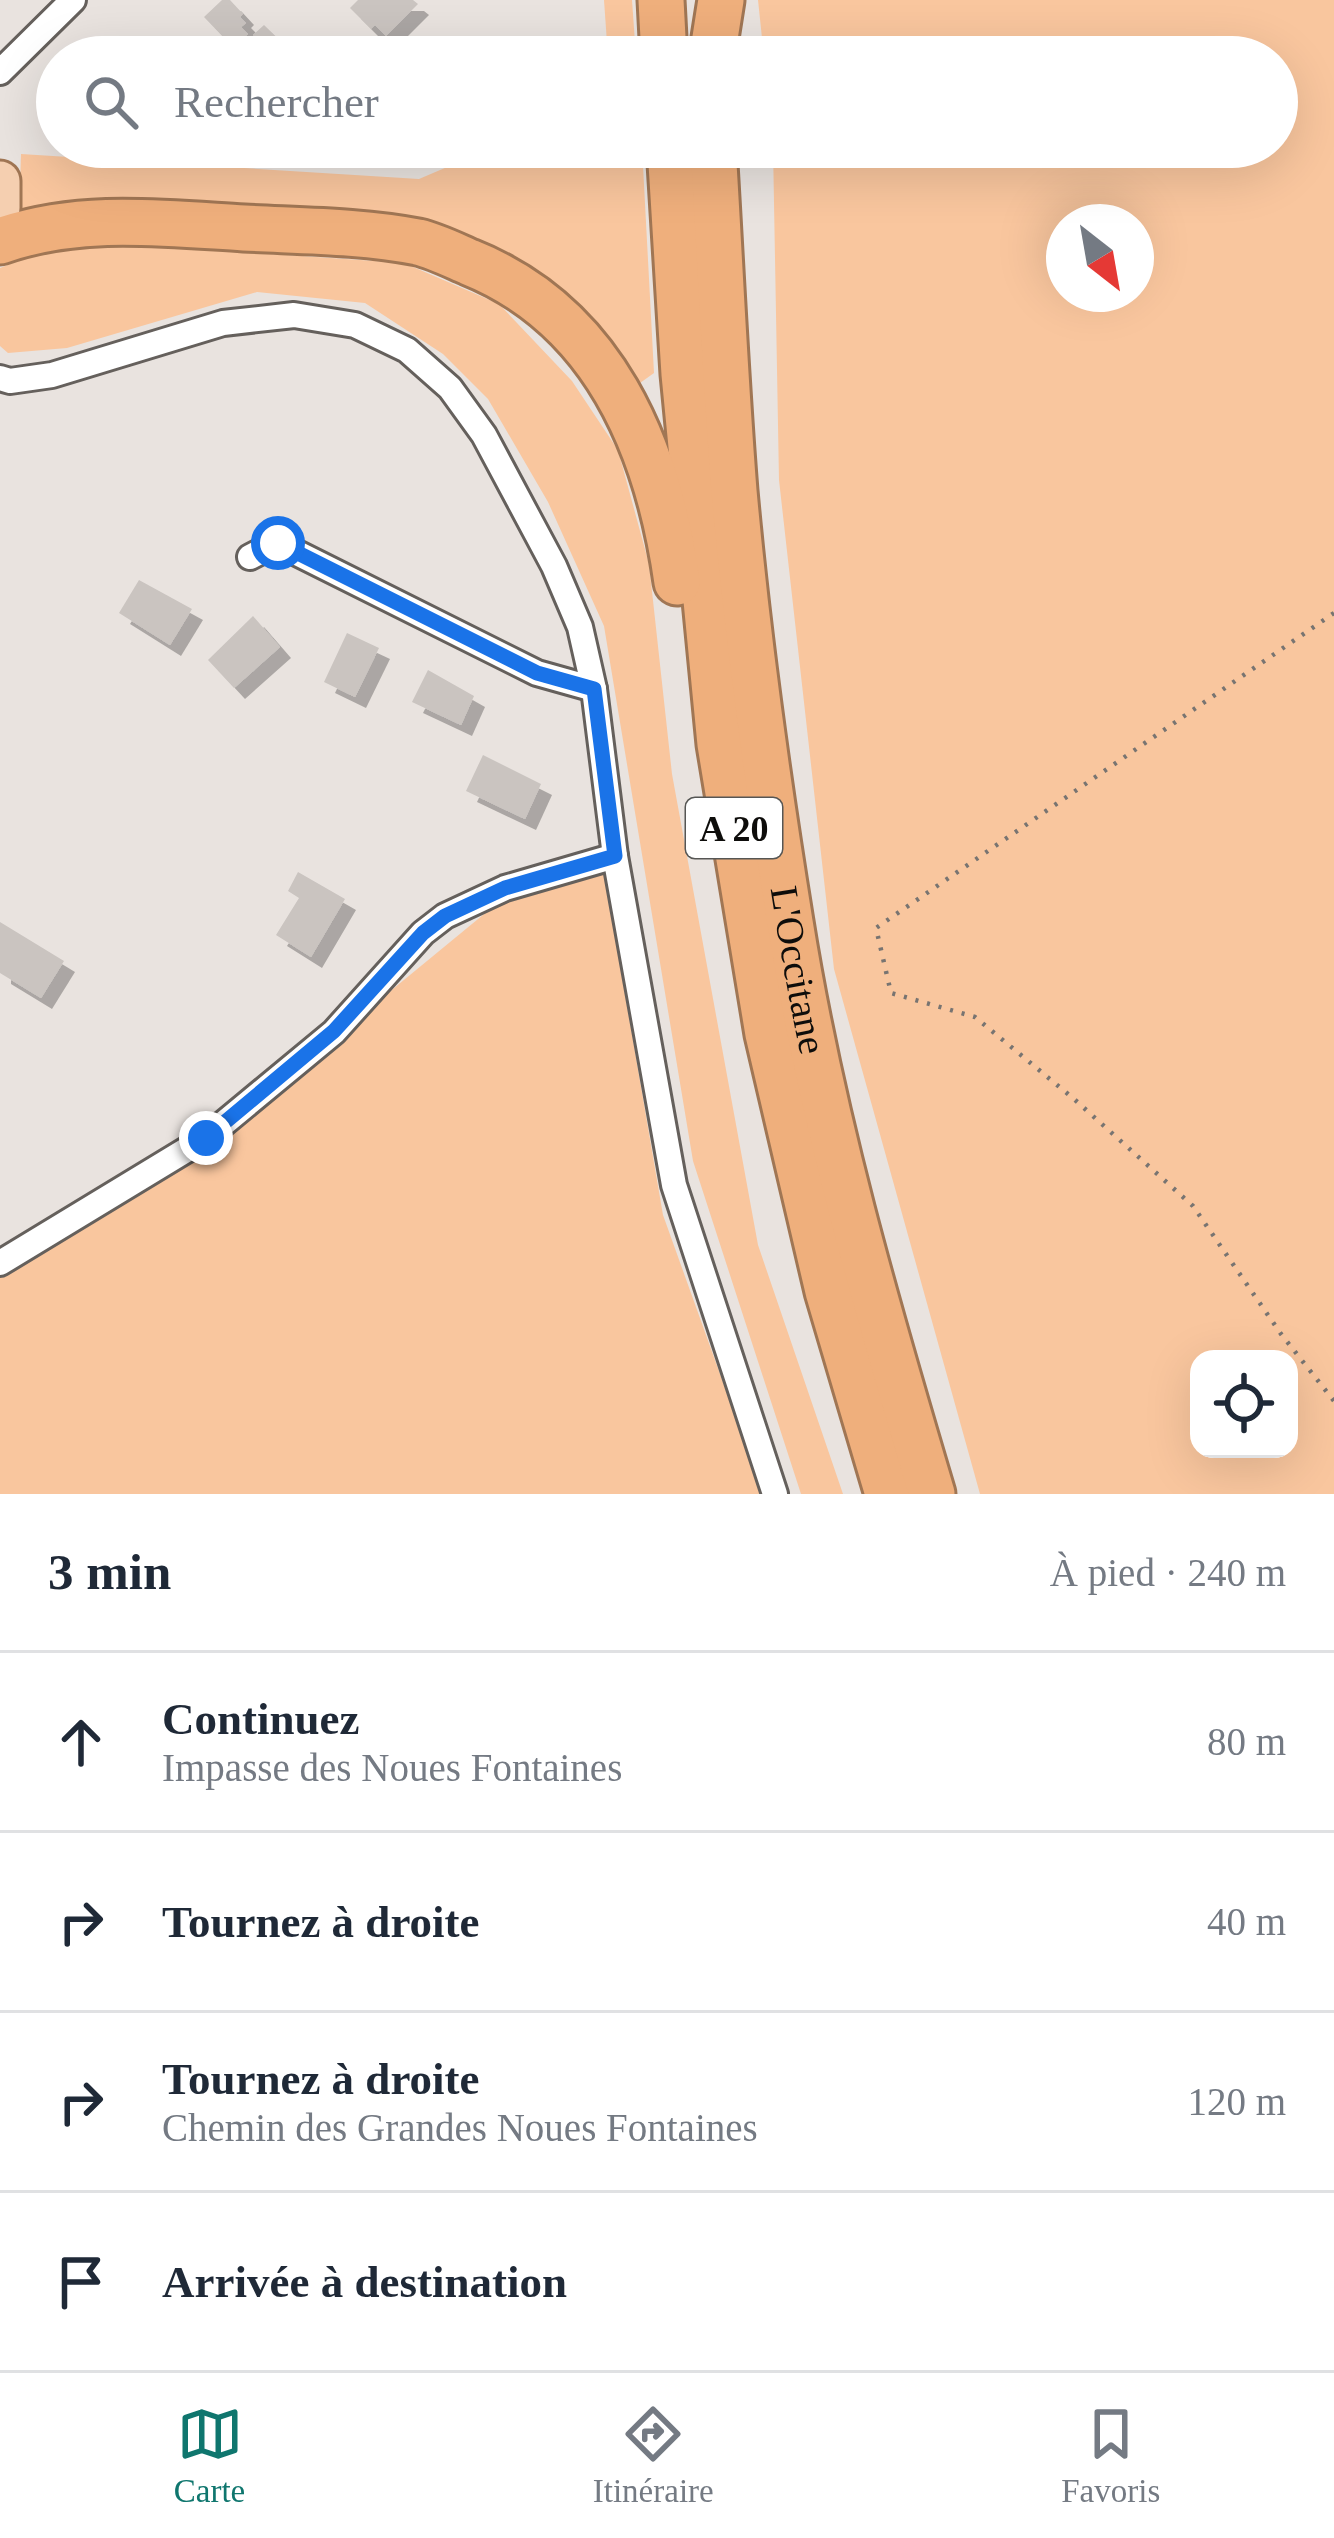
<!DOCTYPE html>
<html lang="fr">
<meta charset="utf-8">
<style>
body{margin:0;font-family:"Times New Roman",serif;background:#f6f6f7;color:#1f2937}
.controls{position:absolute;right:36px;bottom:36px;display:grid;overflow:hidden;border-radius:24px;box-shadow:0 12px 48px #0002}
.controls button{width:108px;height:108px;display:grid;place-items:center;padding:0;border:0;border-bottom:3px solid #e0e1e3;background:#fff;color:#1f2937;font:60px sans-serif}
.compass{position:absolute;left:1046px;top:204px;width:108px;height:108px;border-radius:50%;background:#fff;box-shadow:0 12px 48px #0002;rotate:149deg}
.stop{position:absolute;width:36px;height:36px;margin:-27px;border:9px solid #1a73e8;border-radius:50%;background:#fff}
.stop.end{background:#1a73e8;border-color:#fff;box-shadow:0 3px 12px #0008}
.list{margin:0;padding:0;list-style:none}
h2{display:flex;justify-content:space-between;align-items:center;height:156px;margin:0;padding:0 48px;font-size:51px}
h2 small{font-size:39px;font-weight:400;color:#747a83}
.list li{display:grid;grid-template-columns:78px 1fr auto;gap:36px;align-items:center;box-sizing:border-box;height:180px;padding:0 48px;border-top:3px solid #e0e1e3}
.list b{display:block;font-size:45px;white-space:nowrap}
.list p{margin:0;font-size:39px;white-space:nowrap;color:#747a83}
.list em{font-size:39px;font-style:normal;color:#747a83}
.icon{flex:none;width:66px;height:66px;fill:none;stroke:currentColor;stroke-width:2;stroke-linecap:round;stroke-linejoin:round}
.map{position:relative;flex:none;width:1334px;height:1494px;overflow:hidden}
.search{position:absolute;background:#fff;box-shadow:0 12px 48px #0002;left:36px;right:36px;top:36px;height:132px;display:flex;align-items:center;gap:30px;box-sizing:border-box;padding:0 42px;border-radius:66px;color:#747a83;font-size:45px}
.sheet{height:876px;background:#fff}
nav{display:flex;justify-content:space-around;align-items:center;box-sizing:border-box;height:168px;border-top:3px solid #e0e1e3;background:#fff;font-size:33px;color:#747a83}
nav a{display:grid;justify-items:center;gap:6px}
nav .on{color:#0f766e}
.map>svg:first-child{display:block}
.green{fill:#f9c69e;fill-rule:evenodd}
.building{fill:#cac4c0;filter:url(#shadow)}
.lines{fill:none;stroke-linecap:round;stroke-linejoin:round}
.minor-casing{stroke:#65605c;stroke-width:30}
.primary-casing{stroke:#a07654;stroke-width:45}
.motorway-casing{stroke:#a07654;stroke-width:51}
.path{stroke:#787471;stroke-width:4.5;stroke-dasharray:3 9;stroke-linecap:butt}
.minor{stroke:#fff;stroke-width:24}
.primary{stroke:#f5cfb0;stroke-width:39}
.motorway{stroke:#efaf7c;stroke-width:45}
.route{stroke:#1a73e8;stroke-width:15}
.labels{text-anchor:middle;stroke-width:9;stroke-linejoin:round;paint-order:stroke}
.shield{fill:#fff;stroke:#565654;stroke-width:3}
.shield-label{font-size:36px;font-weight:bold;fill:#0e0d0b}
.street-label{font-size:39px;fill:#0e0d0b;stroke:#fff}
</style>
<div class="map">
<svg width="1334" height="1494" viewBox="0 0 1334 1494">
<defs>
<filter id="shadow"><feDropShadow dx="11" dy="11" stdDeviation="0" flood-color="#0004"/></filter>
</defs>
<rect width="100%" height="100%" fill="#e9e3df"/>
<g class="green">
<polygon points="604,0 632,0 636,57 608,57"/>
<path d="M758,0H1334V1494H980L834,969L779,480L773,147H1277V57H764ZM1064,222H1136V294H1064ZM1199,1359H1289V1449H1199Z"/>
<polygon points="494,147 642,147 654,373 633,388 561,291 500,250 410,218 19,217 21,154 419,179"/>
<polygon points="126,244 404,263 499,304 572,381 618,450 649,564 672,774 758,1245 843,1494 801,1494 693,1161 604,626 548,502 488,399 443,354 365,303 257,292 67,348 8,353 0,346 0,268 40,252"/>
<polygon points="601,854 663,1215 763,1494 0,1494 0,1252 196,1151 489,910"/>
</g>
<g class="building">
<polygon points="222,0 230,0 243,14 240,17 246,23 241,27 248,34 238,43 231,36 226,40 204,17"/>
<polygon points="358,0 413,0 418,4 386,36 375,25 371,29 350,8"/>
<polygon points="264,25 290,50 282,57 264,57 269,51 253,35"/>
<polygon points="139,580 192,609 170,645 119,613"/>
<polygon points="253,616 280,647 234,688 208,660"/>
<polygon points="347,633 379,648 355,697 324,682"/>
<polygon points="428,670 474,696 461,725 412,702"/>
<polygon points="483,755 541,784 525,819 466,791"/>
<polygon points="298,872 345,899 311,957 276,935 299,898 288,891"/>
<polygon points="0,922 64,961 41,998 0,973"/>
</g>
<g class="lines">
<g class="minor-casing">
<g id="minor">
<polyline points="0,72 73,0"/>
<polyline points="0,378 10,381 52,375 223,323 294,315 355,325 407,350 450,388 484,435 554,566 580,627 594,689 615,856 674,1185 775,1494"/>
<polyline points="250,557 277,543 537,673 594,689"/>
<polyline points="0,1263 206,1138 334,1032 423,933 445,916 505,888 615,856"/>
</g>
</g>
<g class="primary-casing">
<polyline id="primary" points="0,181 0,208"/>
</g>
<g class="motorway-casing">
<g id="motorway">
<polyline points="661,0 664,57"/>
<polyline points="712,57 721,0"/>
<polyline points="670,147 684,374 720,744 768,1034 828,1291 888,1494"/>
<path id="s1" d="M713,147C720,262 725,377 734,491C747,635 767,780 790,922C821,1117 876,1306 932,1494"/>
<path d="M0,241C79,213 162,223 244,228C301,231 362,231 418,242C435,246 453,255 469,262C604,316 658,447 677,582"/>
</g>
</g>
<polyline class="path" points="1334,613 876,928 891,993 975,1017 1074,1099 1193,1206 1281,1334 1334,1401"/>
<use href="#minor" class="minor"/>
<use href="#primary" class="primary"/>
<use href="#motorway" class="motorway"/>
</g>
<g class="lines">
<polyline class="route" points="206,1138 334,1031 423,933 445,916 505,888 615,856 594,689 537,673 278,543"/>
</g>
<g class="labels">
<rect class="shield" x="686" y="798" width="96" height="60" rx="9"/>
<g class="shield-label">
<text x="734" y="841">A 20</text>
</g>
<g class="street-label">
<text dy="14" stroke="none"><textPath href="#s1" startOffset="828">L'Occitane</textPath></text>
</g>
</g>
</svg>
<div class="controls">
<button><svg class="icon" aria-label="locate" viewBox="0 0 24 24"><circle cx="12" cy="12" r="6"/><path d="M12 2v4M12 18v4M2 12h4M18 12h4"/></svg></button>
</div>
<svg class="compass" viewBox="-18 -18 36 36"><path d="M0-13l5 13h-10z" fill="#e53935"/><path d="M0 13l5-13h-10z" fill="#747a83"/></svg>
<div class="stop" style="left:278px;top:543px"></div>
<div class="stop end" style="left:206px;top:1138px"></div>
<div class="search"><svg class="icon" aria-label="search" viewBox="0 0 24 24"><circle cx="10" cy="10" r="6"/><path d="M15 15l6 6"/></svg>Rechercher</div>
</div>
<section class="sheet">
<h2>3 min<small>À pied · 240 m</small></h2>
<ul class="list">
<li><svg class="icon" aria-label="ahead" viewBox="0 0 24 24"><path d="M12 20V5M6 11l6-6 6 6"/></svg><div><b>Continuez</b><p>Impasse des Noues Fontaines</p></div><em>80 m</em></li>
<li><svg class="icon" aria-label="right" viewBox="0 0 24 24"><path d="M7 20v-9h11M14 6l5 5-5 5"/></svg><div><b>Tournez à droite</b></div><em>40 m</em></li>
<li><svg class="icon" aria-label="right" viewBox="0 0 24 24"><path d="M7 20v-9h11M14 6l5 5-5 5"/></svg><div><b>Tournez à droite</b><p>Chemin des Grandes Noues Fontaines</p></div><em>120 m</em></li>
<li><svg class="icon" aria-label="arrive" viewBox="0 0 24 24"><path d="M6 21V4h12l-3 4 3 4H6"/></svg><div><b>Arrivée à destination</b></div></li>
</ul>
</section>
<nav>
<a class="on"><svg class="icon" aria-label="map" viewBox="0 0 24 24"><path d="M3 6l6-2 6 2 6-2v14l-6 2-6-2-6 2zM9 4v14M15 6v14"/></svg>Carte</a>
<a><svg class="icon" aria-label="directions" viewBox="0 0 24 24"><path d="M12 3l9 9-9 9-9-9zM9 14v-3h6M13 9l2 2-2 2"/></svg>Itinéraire</a>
<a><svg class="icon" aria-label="saved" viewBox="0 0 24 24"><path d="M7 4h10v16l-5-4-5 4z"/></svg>Favoris</a>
</nav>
